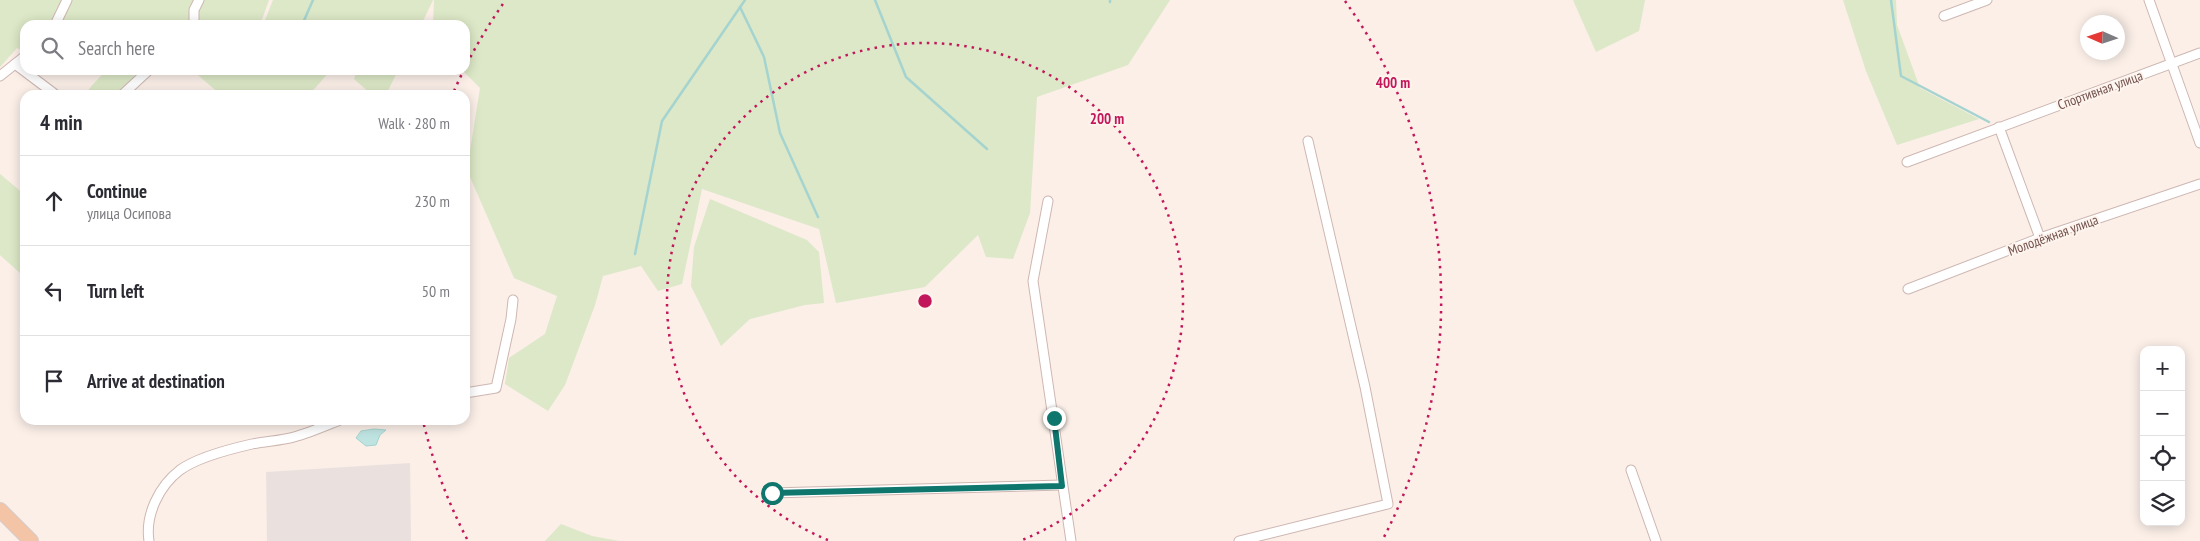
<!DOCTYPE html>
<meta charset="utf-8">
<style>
body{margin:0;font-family:"PT Sans Narrow",sans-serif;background:#f2f2f3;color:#2b2b33}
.controls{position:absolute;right:15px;bottom:15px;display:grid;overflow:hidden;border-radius:10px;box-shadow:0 2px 12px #0003}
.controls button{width:45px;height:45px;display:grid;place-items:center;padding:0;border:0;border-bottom:1px solid #e1e1e2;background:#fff;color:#2b2b33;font:25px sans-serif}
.compass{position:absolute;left:2080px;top:15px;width:45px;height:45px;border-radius:50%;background:#fff;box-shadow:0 2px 12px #0003;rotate:273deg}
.stop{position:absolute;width:15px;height:15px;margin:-11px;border:4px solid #0f766e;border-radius:50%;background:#fff}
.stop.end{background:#0f766e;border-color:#fff;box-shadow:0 1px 5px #0008}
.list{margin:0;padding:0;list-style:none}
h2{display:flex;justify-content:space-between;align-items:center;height:65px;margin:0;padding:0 20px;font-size:21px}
h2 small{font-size:16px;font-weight:400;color:#7c7c81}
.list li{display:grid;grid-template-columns:32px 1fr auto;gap:15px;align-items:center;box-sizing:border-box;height:90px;padding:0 20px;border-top:1px solid #e1e1e2}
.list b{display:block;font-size:19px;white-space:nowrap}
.list p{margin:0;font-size:16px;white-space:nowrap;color:#7c7c81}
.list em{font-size:16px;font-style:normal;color:#7c7c81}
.icon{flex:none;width:28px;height:28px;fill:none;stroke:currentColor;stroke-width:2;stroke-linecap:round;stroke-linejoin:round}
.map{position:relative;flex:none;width:2200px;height:541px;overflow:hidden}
.search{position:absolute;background:#fff;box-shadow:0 2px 12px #0003;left:20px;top:20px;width:450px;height:55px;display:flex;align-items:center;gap:12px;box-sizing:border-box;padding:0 18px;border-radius:15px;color:#7c7c81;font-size:19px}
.panel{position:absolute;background:#fff;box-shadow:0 2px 12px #0003;left:20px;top:90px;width:450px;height:335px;border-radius:15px}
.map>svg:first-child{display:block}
.industrial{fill:#eae1de}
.green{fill:#dce8c7}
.water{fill:#bee3e0;stroke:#a5d4d0}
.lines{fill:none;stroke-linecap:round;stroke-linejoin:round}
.stream{stroke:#a5d4d0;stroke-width:2.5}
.street-casing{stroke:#ceb7b2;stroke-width:11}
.primary-casing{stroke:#d5cbca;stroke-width:16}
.street{stroke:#fff;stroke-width:9}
.primary{stroke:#f4c4a6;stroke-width:14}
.route{stroke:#0f766e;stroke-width:6}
.ring{fill:none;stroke:#c2185b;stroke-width:2.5;stroke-dasharray:2.5 5}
.labels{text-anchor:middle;stroke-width:4;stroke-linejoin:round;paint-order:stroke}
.street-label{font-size:14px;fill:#73524e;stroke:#fef4ee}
.centre{fill:#c2185b;stroke:#fef4ee;stroke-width:2.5}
.ring-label{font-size:15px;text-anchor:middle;font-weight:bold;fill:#c2185b;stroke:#fef4ee;stroke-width:4;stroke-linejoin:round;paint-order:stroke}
</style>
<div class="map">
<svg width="2200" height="541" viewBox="0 0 2200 541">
<rect width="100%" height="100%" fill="#fbefe8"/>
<polygon class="industrial" points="410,463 411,541 267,541 266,472"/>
<g class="green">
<polygon points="0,0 269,0 260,25 25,25 25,52 17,48 0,67"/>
<polygon points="273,0 433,0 421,25 263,25"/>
<polygon points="434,0 1170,0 1128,65 1037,97 1030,213 1013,259 986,257 978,235 925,287 836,303 819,229 702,189 682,284 658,291 641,266 603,276 595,305 565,385 548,411 505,384 509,358 545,334 557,296 514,278 467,170 480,88 462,70 465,70 465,25 433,25"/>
<polygon points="1573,0 1645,0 1639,31 1596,52"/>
<polygon points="1843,0 1896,0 1897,25 1920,88 1979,119 1897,145 1866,71"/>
<polygon points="106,70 136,70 134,77 114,95 87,95 89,89"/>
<polygon points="192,70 331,70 309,95 221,95"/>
<polygon points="357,70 398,70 386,95 372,95 354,79"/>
<polygon points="0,174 25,195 25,267 20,273 0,255"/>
<polygon points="710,199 807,240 819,252 824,303 805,305 750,319 721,346 691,286 694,247"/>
<polygon points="561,524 592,536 619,541 545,541"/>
</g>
<polygon class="water" points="374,429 386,430 380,435 376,445 366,446 356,438 361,431"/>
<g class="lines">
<g class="stream">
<polyline points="875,0 906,77 987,149"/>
<polyline points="1110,0 1110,2"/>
<polyline points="1891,0 1901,76 1989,122"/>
<polyline points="740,7 764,57 780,133 818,217"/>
<polyline points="302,25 313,0"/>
<polyline points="635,254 662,121 745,0"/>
</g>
<g class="street-casing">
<g id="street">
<polyline points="2149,0 2200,143"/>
<polyline points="1944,16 1987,0"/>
<polyline points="55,25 67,0"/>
<polyline points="194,25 194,10 199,0"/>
<polyline points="15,64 56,95"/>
<polyline points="0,76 25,56"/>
<polyline points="122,95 149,70"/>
<polyline points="1999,127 2040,238"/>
<polyline points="1907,162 2200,53"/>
<polyline points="1048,201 1033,281 1071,541"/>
<polyline points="1908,289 2040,238 2200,184"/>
<polyline points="465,393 496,388 511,319 513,300"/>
<polyline points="1631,470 1656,541"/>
<polyline points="772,493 1062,485"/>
<path d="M149,541C145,515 159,486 180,470C198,457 230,449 252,444C266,441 280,441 294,437C309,433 325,426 340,420"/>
<polyline points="1239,541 1388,504 1365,387 1308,141"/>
</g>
</g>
<g class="primary-casing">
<polyline id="primary" points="0,510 31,541"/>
</g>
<use href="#street" class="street"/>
<use href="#primary" class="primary"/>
</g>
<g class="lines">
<polyline class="route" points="772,493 1062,486 1054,418"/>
</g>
<g class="ring">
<path d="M828 540A258 258 0 1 1 1022 540"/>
<path d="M467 539A516 516 0 0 1 423 421M454 91A516 516 0 0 1 505 1M1345 1A516 516 0 0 1 1383 539"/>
</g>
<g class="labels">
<g class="street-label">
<text transform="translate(2100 90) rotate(-20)" y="5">Спортивная улица</text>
<text transform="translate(2053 235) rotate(-20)" y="5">Молодёжная улица</text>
</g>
</g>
<circle cx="925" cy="301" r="8" class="centre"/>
<g class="ring-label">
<text x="1393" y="88">400 m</text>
<text x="1107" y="124">200 m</text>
</g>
</svg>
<div class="controls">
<button>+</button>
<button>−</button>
<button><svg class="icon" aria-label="locate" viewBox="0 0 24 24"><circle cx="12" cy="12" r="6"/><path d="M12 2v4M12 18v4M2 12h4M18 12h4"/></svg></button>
<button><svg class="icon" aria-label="layers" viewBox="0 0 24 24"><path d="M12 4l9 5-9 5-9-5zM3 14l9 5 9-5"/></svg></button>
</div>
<svg class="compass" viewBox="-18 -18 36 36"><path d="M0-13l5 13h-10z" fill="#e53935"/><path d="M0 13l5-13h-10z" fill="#7c7c81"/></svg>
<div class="stop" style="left:772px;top:493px"></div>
<div class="stop end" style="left:1054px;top:418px"></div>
<div class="search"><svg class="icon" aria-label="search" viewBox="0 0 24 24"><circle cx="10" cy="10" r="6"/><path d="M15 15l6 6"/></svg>Search here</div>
<section class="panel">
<h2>4 min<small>Walk · 280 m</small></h2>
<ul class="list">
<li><svg class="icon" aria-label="ahead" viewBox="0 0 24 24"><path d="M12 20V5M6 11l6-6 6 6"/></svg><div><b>Continue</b><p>улица Осипова</p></div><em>230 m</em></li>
<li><svg class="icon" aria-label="left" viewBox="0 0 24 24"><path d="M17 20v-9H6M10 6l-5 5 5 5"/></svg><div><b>Turn left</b></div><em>50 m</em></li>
<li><svg class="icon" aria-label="arrive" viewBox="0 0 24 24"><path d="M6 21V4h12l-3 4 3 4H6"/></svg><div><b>Arrive at destination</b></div></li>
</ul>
</section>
</div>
